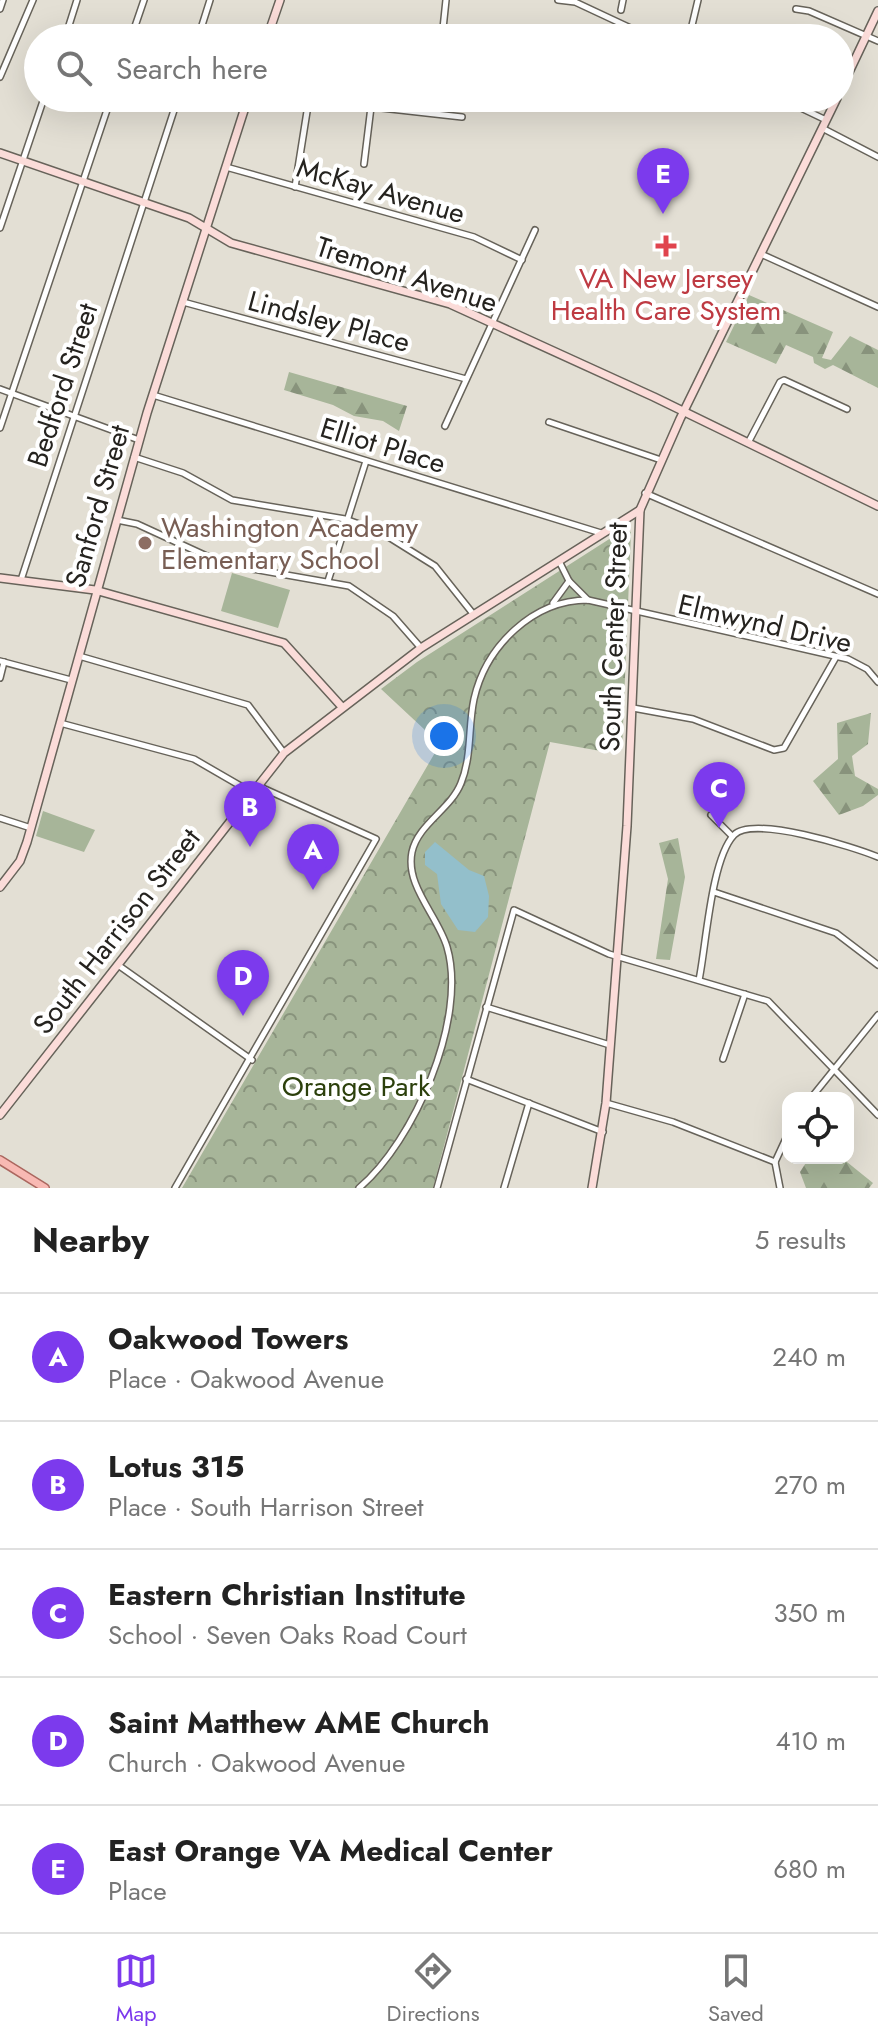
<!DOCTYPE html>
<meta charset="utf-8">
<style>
body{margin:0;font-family:Jost,sans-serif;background:#f2f2f2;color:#222}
.controls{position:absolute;right:24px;bottom:24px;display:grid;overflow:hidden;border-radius:16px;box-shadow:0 8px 32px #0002}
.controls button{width:72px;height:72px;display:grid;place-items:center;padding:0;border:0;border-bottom:2px solid #e0e0e0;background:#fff;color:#222;font:40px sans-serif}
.you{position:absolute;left:444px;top:736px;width:28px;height:28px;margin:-20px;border:6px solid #fff;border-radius:50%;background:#1a73e8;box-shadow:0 0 0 12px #1a73e833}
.badge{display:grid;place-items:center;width:52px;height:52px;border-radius:50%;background:#7c3aed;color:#fff;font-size:26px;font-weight:700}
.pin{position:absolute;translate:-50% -66px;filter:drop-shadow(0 2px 4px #0008)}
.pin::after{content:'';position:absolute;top:42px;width:28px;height:24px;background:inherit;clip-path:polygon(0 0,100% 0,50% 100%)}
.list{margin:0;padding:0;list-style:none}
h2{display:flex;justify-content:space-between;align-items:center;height:104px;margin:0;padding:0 32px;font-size:34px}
h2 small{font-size:26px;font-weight:400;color:#767676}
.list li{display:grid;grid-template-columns:52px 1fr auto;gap:24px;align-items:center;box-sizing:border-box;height:128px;padding:0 32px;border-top:2px solid #e0e0e0}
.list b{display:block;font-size:30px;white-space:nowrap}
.list p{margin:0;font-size:26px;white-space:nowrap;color:#767676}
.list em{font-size:26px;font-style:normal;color:#767676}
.icon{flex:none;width:44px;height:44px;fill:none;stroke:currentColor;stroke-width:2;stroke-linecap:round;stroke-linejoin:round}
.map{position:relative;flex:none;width:878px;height:1188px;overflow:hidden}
.search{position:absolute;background:#fff;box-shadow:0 8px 32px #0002;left:24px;right:24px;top:24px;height:88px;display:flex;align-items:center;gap:20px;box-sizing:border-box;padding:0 28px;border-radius:44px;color:#767676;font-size:30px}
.sheet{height:744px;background:#fff}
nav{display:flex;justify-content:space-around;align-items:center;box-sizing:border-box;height:112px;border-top:2px solid #e0e0e0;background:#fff;font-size:22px;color:#767676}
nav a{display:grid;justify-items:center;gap:4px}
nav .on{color:#7c3aed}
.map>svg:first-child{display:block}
.green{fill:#a7b599}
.forest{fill:url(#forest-firs)}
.park{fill:url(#park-crowns)}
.water{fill:#93bfcb}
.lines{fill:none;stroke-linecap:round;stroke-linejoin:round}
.street-casing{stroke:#67635a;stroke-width:8}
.secondary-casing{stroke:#67635a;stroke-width:10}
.primary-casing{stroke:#ab675f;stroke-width:10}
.street{stroke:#fff;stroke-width:5}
.secondary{stroke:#fbdcd9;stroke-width:7}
.primary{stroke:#f8b9b3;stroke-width:7}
.health-dot{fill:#e0444e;stroke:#fff;stroke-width:3}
.education-dot{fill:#8d6e63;stroke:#fff;stroke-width:3}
.labels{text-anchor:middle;stroke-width:8;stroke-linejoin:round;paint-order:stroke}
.street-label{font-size:28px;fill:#25231f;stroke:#fff}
.health-label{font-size:28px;fill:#be3a42;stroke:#fff}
.education-label{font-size:28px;fill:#785e54;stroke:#fff;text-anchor:start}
.park-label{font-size:28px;fill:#2c400c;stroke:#fff}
</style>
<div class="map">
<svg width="878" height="1188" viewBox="0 0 878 1188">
<defs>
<pattern id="forest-firs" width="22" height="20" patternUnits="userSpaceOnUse" patternTransform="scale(2)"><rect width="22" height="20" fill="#a7b599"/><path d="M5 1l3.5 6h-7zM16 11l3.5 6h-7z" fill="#88937c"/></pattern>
<pattern id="park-crowns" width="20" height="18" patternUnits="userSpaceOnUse" patternTransform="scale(2)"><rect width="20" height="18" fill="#a7b599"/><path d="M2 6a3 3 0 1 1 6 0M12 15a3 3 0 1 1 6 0" fill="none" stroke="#88937c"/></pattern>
</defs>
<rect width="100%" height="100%" fill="#e3dfd4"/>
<g class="green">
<polygon points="232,573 290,590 278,628 221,611"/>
<polygon points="43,811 95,830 84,852 36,836"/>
</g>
<g class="forest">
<polygon points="749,295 833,332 822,358 831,360 850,336 878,350 878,388 833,365 825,369 814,363 813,357 786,345 776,364 726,342"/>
<polygon points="289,372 407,406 399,431 383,421 354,416 333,405 284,390"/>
<polygon points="871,713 868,744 852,756 855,776 878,789 878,795 863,806 839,815 813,781 838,759 837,723"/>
<polygon points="678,838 685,877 670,960 656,959 668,879 659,843"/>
<polygon points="809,1158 842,1158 873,1183 869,1188 806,1188 800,1172"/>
</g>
<polygon class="park" points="625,529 631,532 622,750 606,752 550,742 433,1188 182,1188 440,744 381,689 417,662"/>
<polygon class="water" points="435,842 469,870 484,876 489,896 488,917 475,932 458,930 441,904 437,874 425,865 425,852"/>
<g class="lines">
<g class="street-casing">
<g id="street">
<polyline points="558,0 575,2 652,38"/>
<polyline points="0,9 3,0"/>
<polyline points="796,9 809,11 878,41"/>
<polyline points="621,10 623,0"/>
<polyline points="269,33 319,38"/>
<polyline points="65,38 77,0"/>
<polyline points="131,38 144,0"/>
<polyline points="198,38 210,0"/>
<polyline points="442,38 446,0"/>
<polyline points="689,38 698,0"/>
<polyline points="0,77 33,0"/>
<polyline points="292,98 462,117"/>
<polyline points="780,98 826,120"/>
<polyline points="434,113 436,98"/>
<polyline points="822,128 878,157"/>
<polyline points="364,164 371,107"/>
<polyline points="226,167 474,237 522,260"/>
<polyline points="295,187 309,99"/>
<polyline points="0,228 44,98"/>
<polyline points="761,254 878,307"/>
<polyline points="183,302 466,379"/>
<polyline points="0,389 139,440"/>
<polyline points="153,395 601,533"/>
<polyline points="549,422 661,460"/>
<polyline points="445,426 535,230"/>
<polyline points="0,428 111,98"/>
<polyline points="748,443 780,382 784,380 847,409"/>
<polyline points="134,457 183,473 232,500 345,519 379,531 435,566 474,615"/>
<polyline points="645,493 878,594"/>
<polyline points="117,520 137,524 224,564 349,586 393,616 421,648"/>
<polyline points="559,561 569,581 588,600"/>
<polyline points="21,580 178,98"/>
<polyline points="328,581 366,461"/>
<polyline points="553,603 569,581"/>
<polyline points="79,656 248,705 284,753"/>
<polyline points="0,661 71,680"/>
<polyline points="0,678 4,662"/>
<polyline points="633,708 693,719 774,750 784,748 836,657"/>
<polyline points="60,723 194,759 251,792"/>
<polyline points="711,815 732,836"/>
<polyline points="0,818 31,828"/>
<polyline points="714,892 836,933 878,965"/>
<polyline points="118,965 252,1060"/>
<path d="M699,980C706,947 711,859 734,835C753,815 854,847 878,857"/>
<polyline points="486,1007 610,1045"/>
<polyline points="723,1059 745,994"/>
<polyline points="466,1079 603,1132"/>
<polyline points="811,1098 878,1015"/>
<polyline points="606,1103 673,1122 775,1162"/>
<polyline points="775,1162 788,1134"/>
<polyline points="775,1162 780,1188"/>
<polyline points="175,1188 376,839 258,786"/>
<path d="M359,1188C414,1142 468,1018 447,947C438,916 405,886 412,852C418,824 451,809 461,783C472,756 468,727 474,699C486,646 533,600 588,600L848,659L867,669L878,682"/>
<polyline points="437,1188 514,910 609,954 768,1001 878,1115"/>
<polyline points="504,1188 529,1103"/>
</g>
</g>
<g class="secondary-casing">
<g id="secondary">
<polyline points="267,38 280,0"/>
<polyline points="840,91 878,11"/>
<polyline points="0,153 189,218 231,243 450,304 654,397 878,506"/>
<polyline points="0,578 95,590 284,643 342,707"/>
<polyline points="0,887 20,861 27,842 147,413 248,98"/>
<polyline points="0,1115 284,753 421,648 640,510"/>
<polyline points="592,1188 606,1103 627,826 640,510 680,419 837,98"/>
</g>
</g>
<g class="primary-casing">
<polyline id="primary" points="0,1160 45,1188"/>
</g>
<use href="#street" class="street"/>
<use href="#secondary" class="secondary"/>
<use href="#primary" class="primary"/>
</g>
<path class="health-dot" d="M662 234h8v8h8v8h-8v8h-8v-8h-8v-8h8z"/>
<circle class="education-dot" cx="145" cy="543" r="8"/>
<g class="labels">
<g class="street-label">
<text transform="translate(381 190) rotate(16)" y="10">McKay Avenue</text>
<text transform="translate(407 274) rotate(18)" y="10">Tremont Avenue</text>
<text transform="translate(329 321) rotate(15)" y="10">Lindsley Place</text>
<text transform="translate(62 385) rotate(-72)" y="10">Bedford Street</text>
<text transform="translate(383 445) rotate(17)" y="10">Elliot Place</text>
<text transform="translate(97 506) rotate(-74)" y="10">Sanford Street</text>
<text transform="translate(765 623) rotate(13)" y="10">Elmwynd Drive</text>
<text transform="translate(613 637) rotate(-88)" y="10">South Center Street</text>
<text transform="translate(116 931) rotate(-52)" y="10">South Harrison Street</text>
</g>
<g class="health-label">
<text x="666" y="288">VA New Jersey<tspan x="666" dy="32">Health Care System</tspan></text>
</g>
<g class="education-label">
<text x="161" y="537">Washington Academy<tspan x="161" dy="32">Elementary School</tspan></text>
</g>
<g class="park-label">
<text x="356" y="1096">Orange Park</text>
</g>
</g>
</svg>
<div class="controls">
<button><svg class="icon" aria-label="locate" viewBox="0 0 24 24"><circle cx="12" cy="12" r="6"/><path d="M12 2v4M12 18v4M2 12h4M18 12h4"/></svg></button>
</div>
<div class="you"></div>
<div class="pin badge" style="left:313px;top:890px">A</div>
<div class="pin badge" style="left:250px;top:847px">B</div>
<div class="pin badge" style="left:719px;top:828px">C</div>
<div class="pin badge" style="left:243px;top:1016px">D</div>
<div class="pin badge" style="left:663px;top:214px">E</div>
<div class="search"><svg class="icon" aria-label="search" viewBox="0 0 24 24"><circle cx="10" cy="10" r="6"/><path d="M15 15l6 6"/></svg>Search here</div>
</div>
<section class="sheet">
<h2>Nearby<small>5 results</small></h2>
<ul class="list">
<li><span class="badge">A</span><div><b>Oakwood Towers</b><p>Place · Oakwood Avenue</p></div><em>240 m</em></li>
<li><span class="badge">B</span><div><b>Lotus 315</b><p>Place · South Harrison Street</p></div><em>270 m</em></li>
<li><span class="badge">C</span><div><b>Eastern Christian Institute</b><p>School · Seven Oaks Road Court</p></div><em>350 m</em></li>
<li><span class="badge">D</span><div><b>Saint Matthew AME Church</b><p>Church · Oakwood Avenue</p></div><em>410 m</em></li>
<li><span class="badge">E</span><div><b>East Orange VA Medical Center</b><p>Place</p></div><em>680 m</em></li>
</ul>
</section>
<nav>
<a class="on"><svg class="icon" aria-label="map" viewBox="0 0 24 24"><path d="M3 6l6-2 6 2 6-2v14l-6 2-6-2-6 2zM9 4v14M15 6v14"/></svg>Map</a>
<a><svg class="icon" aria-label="directions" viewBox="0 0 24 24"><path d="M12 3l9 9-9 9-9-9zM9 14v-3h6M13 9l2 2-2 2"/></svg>Directions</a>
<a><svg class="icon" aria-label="saved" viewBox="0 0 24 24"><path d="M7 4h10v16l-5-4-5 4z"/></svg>Saved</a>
</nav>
